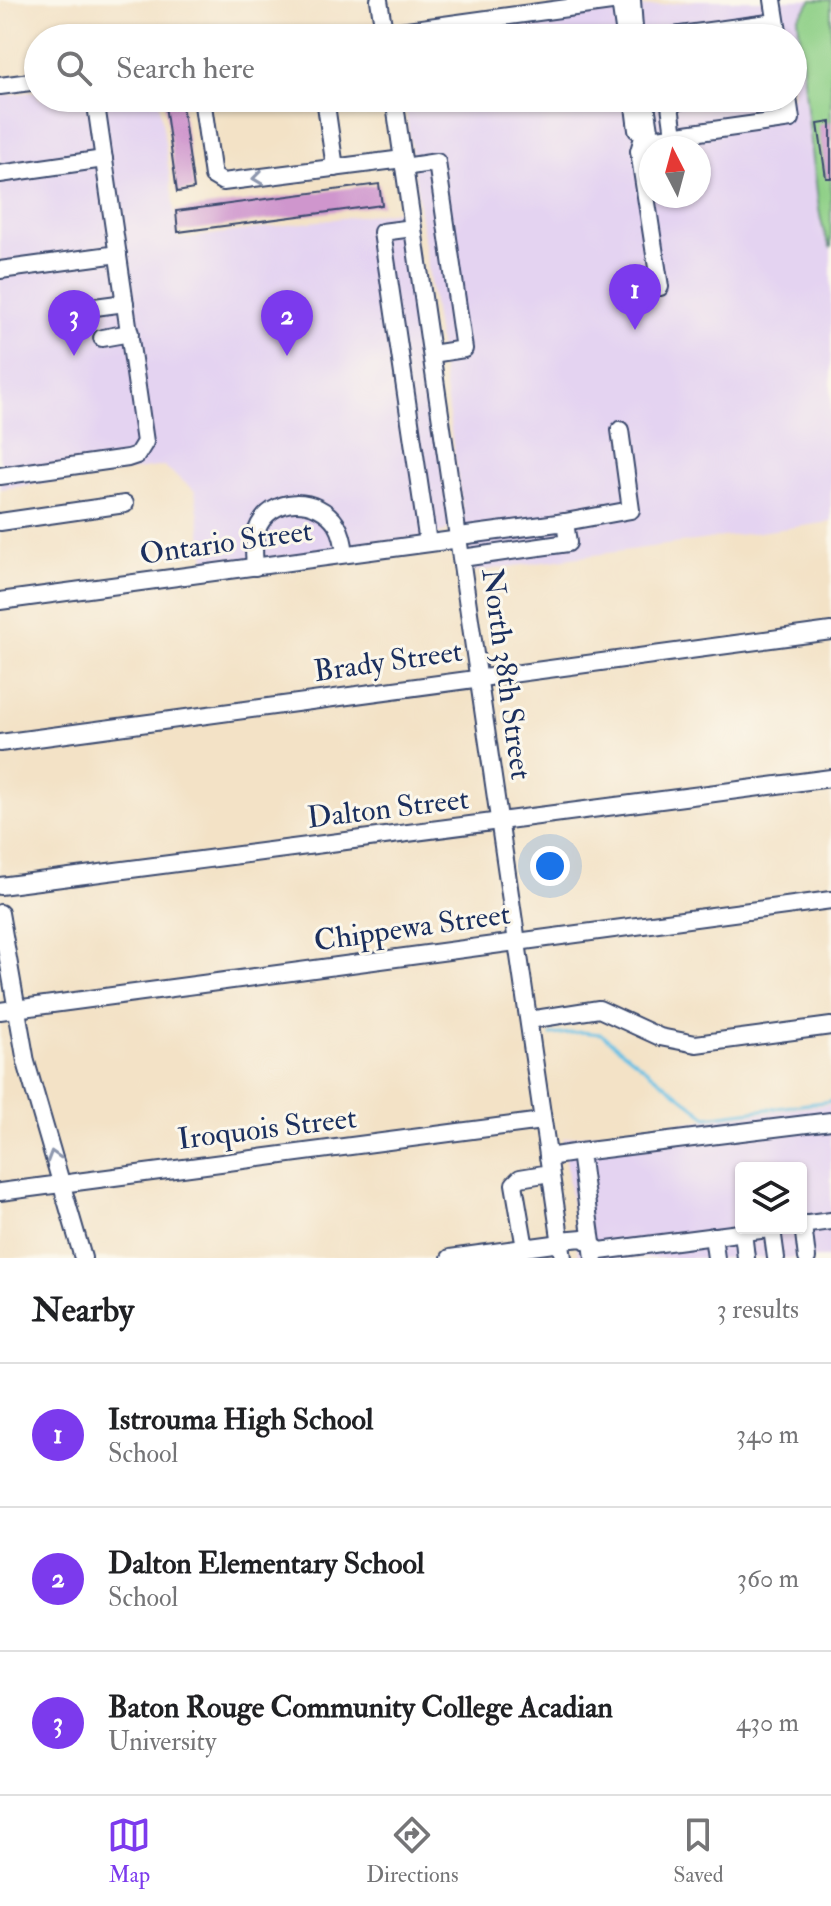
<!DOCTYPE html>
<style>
body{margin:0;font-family:"IM FELL Double Pica",serif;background:#f6f6f6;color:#202124}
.controls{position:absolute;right:24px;bottom:24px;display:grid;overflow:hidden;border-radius:8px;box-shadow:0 2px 6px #0004}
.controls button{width:72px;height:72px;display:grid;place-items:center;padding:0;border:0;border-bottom:2px solid #e0e0e0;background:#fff;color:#202124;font:40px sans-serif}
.compass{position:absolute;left:639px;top:136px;width:72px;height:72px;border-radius:50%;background:#fff;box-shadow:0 2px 6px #0004;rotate:354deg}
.you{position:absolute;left:550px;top:866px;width:28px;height:28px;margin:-20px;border:6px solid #fff;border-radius:50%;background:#1a73e8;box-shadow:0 0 0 12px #1a73e833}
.badge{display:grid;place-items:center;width:52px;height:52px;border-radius:50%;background:#7c3aed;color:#fff;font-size:26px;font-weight:700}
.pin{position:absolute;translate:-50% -66px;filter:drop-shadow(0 2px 4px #0008)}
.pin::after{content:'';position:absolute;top:42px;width:28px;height:24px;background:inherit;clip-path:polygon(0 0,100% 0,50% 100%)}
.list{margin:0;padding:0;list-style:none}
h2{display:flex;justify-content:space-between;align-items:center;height:104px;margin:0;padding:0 32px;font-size:34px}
h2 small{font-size:26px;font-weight:400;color:#757577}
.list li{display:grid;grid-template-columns:52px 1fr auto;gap:24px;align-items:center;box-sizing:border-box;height:144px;padding:0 32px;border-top:2px solid #e0e0e0}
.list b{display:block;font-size:30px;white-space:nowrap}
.list p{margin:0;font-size:26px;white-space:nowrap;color:#757577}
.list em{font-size:26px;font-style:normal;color:#757577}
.icon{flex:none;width:44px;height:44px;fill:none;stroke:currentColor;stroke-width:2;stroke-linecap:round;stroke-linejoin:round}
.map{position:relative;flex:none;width:831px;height:1258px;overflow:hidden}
.search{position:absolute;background:#fff;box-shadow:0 2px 6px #0004;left:24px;right:24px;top:24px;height:88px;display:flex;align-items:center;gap:20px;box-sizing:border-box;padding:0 28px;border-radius:44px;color:#757577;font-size:30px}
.sheet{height:536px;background:#fff}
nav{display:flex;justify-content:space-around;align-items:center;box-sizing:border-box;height:112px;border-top:2px solid #e0e0e0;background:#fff;font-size:22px;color:#757577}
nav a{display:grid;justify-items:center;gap:4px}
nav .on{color:#7c3aed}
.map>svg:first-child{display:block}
.built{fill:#e4d3f1;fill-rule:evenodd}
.green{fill:#90d088;stroke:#568073;stroke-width:2}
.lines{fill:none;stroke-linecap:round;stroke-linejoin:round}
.stream{stroke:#66bfe4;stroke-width:3}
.building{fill:#cf96cd}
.minor-casing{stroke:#3b4a6e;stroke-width:20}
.minor{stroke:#fff;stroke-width:16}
.oneway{stroke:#8d97ae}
.labels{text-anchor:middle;stroke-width:6;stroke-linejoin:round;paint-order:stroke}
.street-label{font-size:30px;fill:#1b2f5e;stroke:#fbf7ec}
</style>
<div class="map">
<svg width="831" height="1258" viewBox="0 0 831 1258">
<rect width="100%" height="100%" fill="#fbf7ec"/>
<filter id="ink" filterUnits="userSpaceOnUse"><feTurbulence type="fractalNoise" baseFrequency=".0125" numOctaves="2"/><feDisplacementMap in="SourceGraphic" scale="16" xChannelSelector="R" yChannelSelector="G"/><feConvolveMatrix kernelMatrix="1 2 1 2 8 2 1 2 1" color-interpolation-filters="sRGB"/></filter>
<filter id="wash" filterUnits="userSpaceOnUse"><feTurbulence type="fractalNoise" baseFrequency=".006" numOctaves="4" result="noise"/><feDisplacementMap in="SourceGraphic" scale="32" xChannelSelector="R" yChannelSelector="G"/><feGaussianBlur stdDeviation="1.8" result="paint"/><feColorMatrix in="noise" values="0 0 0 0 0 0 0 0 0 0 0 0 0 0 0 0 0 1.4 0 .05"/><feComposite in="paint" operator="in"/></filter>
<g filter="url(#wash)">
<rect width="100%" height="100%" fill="#f3e2c6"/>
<g class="built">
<path d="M697,0H831V522L471,572L404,98H793V38H423ZM651,148H699V196H651Z"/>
<polygon points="38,91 38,98 159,98 178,239 405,210 449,525 446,531 434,536 206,567 195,491 164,466 0,489 0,96"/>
<path d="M831,1104V1258H579L563,1138ZM741,1168H801V1228H741Z"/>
</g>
<path class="green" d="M812,0H831V248C819,226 818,200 815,175C808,123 803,71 798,18Z"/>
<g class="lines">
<polyline class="stream" points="551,1035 581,1032 601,1034 707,1117 831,1101"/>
</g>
<g id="blocks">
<g class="building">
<polygon points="164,98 181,98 194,189 177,192"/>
<polygon points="831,122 831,178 826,178 818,124"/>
<polygon points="379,184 382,205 178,232 176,211"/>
</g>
</g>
</g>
<g filter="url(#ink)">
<use href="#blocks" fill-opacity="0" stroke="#3b4a6e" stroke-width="2"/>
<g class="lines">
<g class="minor-casing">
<g id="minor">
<polyline points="379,0 385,38"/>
<polyline points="773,0 779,38"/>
<polyline points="620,1 624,29 630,35 634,28 632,0"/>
<polyline points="476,21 478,38"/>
<polyline points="349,38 626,0"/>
<polyline points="658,38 776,22"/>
<polyline points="0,86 38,81"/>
<polyline points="202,98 213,176 223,182 403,159"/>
<polyline points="325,98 335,168"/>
<polyline points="394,98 563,1258"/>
<polyline points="633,98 637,130 644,134 650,130 645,98"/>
<polyline points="669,98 674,135"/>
<polyline points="669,102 697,98"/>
<polyline points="644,134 639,151 660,287"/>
<polyline points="643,140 791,119 788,98"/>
<polyline points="404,167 437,162 464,349 432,354"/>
<polyline points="0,174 104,159"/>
<polyline points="413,228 382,232 428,543"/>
<polyline points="0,270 118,254"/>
<polyline points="95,307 125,303"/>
<polyline points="102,338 130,333"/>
<polyline points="0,476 128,458 137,455 145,442 95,98"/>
<polyline points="0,522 125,504"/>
<polyline points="565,522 631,510 620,430"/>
<polyline points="460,536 565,522 568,543 462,558"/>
<path d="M255,567C254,554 253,542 257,530C270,495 318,495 337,525C342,533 344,544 345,554"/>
<polyline points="0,601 460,539"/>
<polyline points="0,743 831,631"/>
<polyline points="0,886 831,778"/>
<polyline points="0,913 26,1062 83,1258"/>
<polyline points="0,1011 831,900"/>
<polyline points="529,1020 599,1009 660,1037 696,1044 831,1026"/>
<polyline points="548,1157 580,1152"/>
<polyline points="0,1192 542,1121"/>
<polyline points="801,1225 831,1221"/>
<polyline points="803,1225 807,1258"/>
<polyline points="772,1229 776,1258"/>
<polyline points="743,1232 746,1258"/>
<polyline points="713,1236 716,1258"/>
<polyline points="560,1240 583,1238 600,1251 777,1228"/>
<polyline points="525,1248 514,1184 520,1178 550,1173"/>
<polyline points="450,1258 561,1243"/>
<polyline points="594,1258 580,1152 831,1121"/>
</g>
</g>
<use href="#minor" class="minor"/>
</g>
<defs><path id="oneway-chevron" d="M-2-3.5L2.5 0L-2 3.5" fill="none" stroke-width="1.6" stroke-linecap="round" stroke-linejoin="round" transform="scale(2)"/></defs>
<g class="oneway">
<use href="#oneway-chevron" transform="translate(258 178) rotate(173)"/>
<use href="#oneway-chevron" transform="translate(53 1156) rotate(-107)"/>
</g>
</g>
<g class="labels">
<g class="street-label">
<text transform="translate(226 542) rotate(-8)" y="10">Ontario Street</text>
<text transform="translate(388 661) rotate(-8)" y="10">Brady Street</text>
<text transform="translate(507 674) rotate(82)" y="10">North 38th Street</text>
<text transform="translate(388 808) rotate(-7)" y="10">Dalton Street</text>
<text transform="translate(412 927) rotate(-8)" y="10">Chippewa Street</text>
<text transform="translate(267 1128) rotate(-7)" y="10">Iroquois Street</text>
</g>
</g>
</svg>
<div class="controls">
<button><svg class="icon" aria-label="layers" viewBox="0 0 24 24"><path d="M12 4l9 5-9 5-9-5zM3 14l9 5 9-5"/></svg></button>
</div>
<svg class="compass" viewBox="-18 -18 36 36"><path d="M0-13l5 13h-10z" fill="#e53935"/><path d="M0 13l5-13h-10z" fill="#757577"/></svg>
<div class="you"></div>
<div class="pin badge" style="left:635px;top:330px">1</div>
<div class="pin badge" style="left:287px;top:356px">2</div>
<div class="pin badge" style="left:74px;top:356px">3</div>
<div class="search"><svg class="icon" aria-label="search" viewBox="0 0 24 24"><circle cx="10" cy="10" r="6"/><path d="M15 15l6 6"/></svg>Search here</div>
</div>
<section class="sheet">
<h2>Nearby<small>3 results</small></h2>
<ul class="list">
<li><span class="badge">1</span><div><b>Istrouma High School</b><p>School</p></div><em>340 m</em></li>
<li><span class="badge">2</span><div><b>Dalton Elementary School</b><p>School</p></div><em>360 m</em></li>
<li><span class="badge">3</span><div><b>Baton Rouge Community College Acadian</b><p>University</p></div><em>430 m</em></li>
</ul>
</section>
<nav>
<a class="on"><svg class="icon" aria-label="map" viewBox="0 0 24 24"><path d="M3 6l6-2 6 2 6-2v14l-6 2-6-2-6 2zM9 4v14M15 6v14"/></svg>Map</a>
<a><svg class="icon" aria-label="directions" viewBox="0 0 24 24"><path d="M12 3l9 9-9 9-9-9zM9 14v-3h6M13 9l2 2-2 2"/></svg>Directions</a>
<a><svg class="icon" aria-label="saved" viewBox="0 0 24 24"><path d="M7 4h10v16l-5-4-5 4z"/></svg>Saved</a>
</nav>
